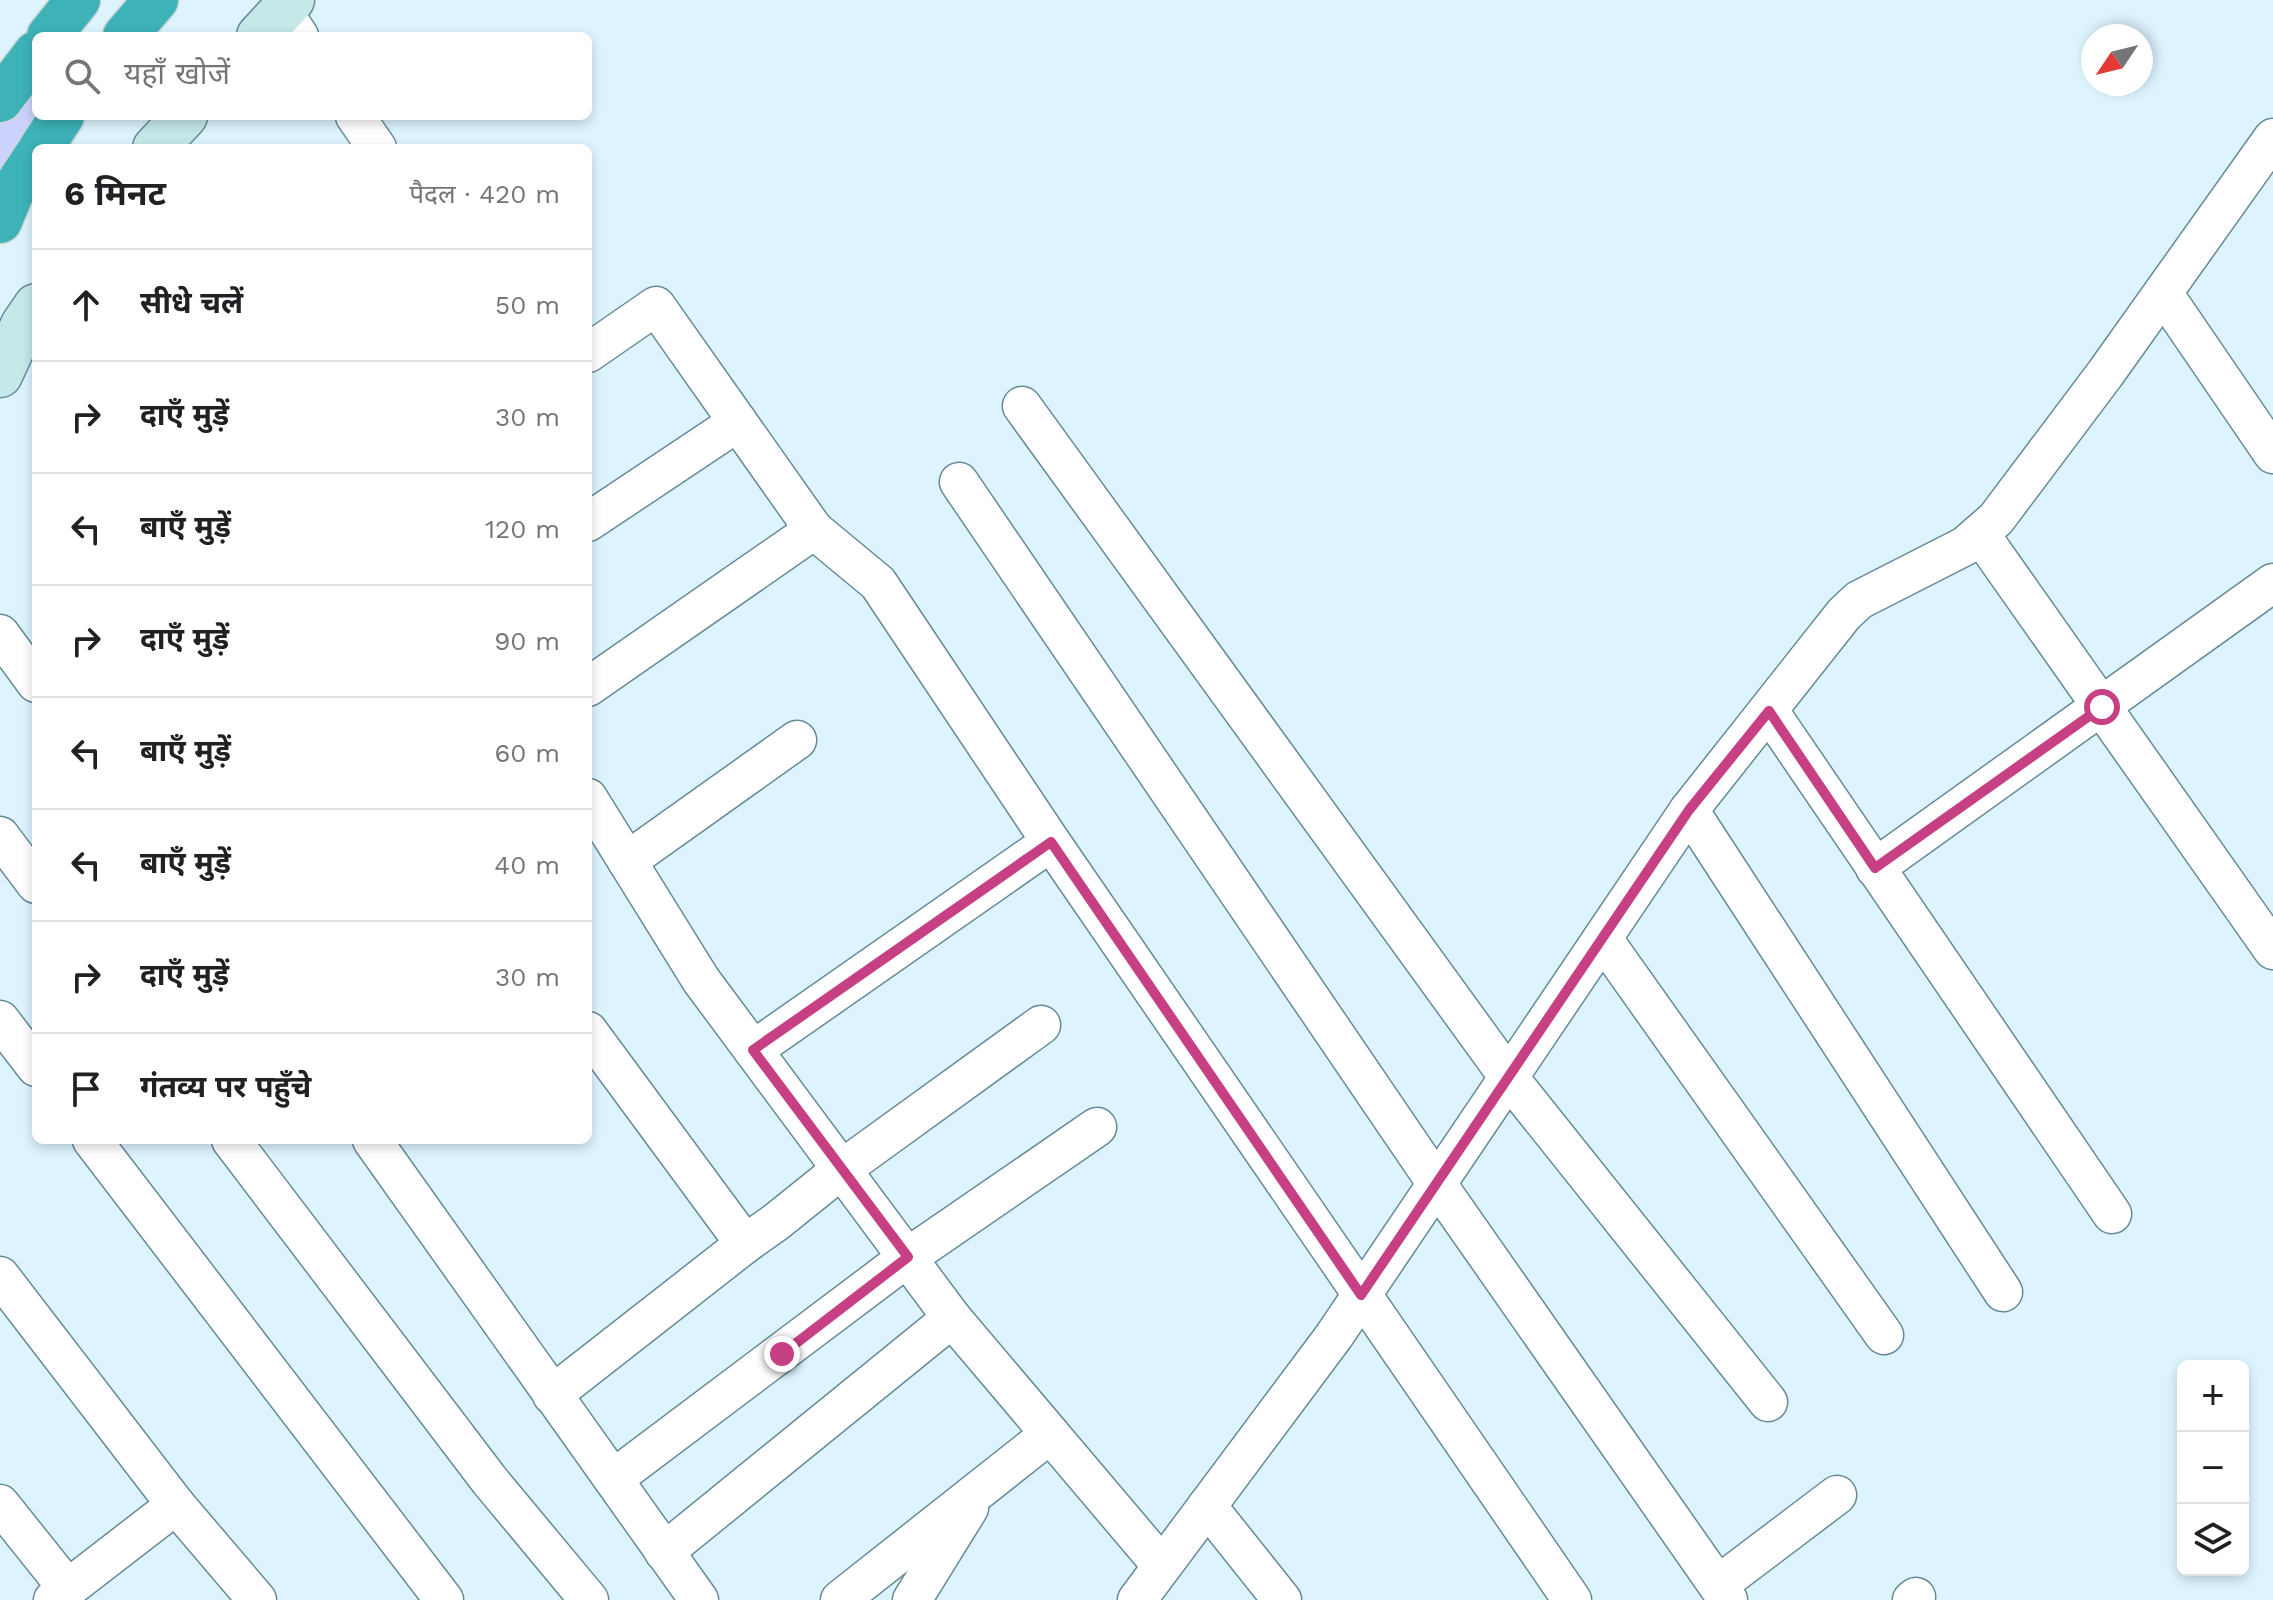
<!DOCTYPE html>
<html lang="hi">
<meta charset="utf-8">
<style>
body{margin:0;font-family:"Work Sans","Noto Sans Devanagari",sans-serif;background:#f6f6f6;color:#202124}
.controls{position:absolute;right:24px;bottom:24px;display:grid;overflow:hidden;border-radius:12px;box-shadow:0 4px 12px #0003}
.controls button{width:72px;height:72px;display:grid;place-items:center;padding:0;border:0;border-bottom:2px solid #e0e0e0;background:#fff;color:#202124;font:40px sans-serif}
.compass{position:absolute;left:2081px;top:24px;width:72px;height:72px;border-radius:50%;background:#fff;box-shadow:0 4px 12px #0003;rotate:235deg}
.stop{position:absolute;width:24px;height:24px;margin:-18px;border:6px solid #c64083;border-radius:50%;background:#fff}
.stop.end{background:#c64083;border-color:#fff;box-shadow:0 2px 8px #0008}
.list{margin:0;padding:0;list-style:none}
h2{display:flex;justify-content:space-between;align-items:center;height:104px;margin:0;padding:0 32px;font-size:34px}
h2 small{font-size:26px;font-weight:400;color:#757577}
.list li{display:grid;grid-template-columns:52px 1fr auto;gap:24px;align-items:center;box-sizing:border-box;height:112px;padding:0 32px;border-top:2px solid #e0e0e0}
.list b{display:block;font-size:30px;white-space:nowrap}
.list em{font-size:26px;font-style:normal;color:#757577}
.icon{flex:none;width:44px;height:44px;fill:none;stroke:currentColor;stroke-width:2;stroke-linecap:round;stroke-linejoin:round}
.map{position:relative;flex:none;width:2273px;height:1600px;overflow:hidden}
.search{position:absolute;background:#fff;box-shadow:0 4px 12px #0003;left:32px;top:32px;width:560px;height:88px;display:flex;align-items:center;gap:20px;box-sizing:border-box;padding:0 28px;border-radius:12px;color:#757577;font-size:30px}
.panel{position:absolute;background:#fff;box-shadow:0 4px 12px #0003;left:32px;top:144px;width:560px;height:1000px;border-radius:12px}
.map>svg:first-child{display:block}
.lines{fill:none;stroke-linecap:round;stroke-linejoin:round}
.river{stroke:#cad2fd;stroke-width:72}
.street-casing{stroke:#668a98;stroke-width:41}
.secondary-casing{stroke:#668a98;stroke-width:47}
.highway-casing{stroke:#d1d4d5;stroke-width:47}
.street{stroke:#fff;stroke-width:38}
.secondary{stroke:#c5e8e9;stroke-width:44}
.highway{stroke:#3db2b7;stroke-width:44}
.route{stroke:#c64083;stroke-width:10}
</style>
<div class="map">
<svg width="2273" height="1600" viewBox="0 0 2273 1600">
<rect width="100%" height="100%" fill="#ddf4fe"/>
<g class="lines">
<polyline class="river" points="0,168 36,115"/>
<g class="street-casing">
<g id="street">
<polyline points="282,11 299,36"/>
<polyline points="355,116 377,148"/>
<polyline points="2163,293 2273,454"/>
<polyline points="588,353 656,306 814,530 878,583 1051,842 1572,1600"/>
<polyline points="1022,406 1510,1079 1768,1402"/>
<polyline points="959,482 1437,1184 1728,1600"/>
<polyline points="588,522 738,422"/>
<polyline points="1980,534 2273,950"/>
<polyline points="0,634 36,683"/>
<polyline points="588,687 814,530"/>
<polyline points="1769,711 2112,1214"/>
<polyline points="588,798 701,980 952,1318 1162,1566"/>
<polyline points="1689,810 2003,1292"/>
<polyline points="0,836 36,884"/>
<polyline points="627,861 797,740"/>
<polyline points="1875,868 2273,583"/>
<polyline points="1603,939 1884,1335"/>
<polyline points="0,1020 36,1067"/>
<polyline points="588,1031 745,1244 776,1222 842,1169 1041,1025"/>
<polyline points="753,1050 1051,842"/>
<polyline points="92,1140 444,1600"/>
<polyline points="231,1140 490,1481 589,1600"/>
<polyline points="372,1140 699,1600"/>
<polyline points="0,1276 176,1505 257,1600"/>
<polyline points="552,1395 745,1244"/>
<polyline points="613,1479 908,1257 1097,1127"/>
<polyline points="0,1504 68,1589"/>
<polyline points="1207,1506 1282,1600"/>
<polyline points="664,1552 952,1318"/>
<polyline points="1718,1585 1837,1495"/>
<polyline points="53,1600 176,1505"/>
<polyline points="840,1600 1050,1434"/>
<polyline points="912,1600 969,1508"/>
<polyline points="1137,1600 1334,1336 1689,810 1844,614 1859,600 1965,546 1996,519 2105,374 2273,138"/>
<polyline points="1912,1600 1916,1597"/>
</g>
</g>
<g class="secondary-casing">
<g id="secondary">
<polyline points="259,36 292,0"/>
<polyline points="155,148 185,116"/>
<polyline points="0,375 23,325 36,306"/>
</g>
</g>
<g class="highway-casing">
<g id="highway">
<polyline points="49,36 78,0"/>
<polyline points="125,36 156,0"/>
<polyline points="0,100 36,53"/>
<polyline points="41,148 62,116"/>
<polyline points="0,221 11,194 36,156"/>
</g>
</g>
<use href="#street" class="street"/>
<use href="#secondary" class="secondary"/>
<use href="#highway" class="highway"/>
</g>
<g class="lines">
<polyline class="route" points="782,1354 908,1257 753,1050 1051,842 1361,1295 1689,810 1769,711 1875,868 2102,707"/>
</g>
</svg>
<div class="controls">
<button>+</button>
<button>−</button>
<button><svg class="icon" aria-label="layers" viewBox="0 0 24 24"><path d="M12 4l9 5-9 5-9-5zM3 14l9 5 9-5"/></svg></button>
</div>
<svg class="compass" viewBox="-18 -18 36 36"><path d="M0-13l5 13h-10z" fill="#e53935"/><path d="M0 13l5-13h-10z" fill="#757577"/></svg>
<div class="stop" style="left:2102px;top:707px"></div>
<div class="stop end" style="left:782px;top:1354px"></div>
<div class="search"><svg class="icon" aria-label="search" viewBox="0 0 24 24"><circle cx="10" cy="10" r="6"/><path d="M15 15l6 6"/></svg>यहाँ खोजें</div>
<section class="panel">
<h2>6 मिनट<small>पैदल · 420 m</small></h2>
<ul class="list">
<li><svg class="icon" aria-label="ahead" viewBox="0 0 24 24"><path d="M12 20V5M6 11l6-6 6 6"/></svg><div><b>सीधे चलें</b></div><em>50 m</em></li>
<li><svg class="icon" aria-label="right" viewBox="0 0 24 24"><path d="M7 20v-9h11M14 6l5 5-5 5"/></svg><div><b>दाएँ मुड़ें</b></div><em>30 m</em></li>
<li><svg class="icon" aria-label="left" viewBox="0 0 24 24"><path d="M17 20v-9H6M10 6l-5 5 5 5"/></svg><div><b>बाएँ मुड़ें</b></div><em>120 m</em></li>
<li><svg class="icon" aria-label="right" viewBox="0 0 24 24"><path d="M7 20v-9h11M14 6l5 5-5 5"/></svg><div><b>दाएँ मुड़ें</b></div><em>90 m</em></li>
<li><svg class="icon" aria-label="left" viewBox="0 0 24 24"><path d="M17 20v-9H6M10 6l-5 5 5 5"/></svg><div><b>बाएँ मुड़ें</b></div><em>60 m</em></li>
<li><svg class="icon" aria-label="left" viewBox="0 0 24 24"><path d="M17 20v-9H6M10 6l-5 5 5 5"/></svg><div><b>बाएँ मुड़ें</b></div><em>40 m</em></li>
<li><svg class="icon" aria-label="right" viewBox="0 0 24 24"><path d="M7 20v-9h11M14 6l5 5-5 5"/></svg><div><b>दाएँ मुड़ें</b></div><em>30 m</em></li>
<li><svg class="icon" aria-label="arrive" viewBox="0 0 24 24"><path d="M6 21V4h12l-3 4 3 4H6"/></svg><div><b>गंतव्य पर पहुँचे</b></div></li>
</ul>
</section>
</div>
